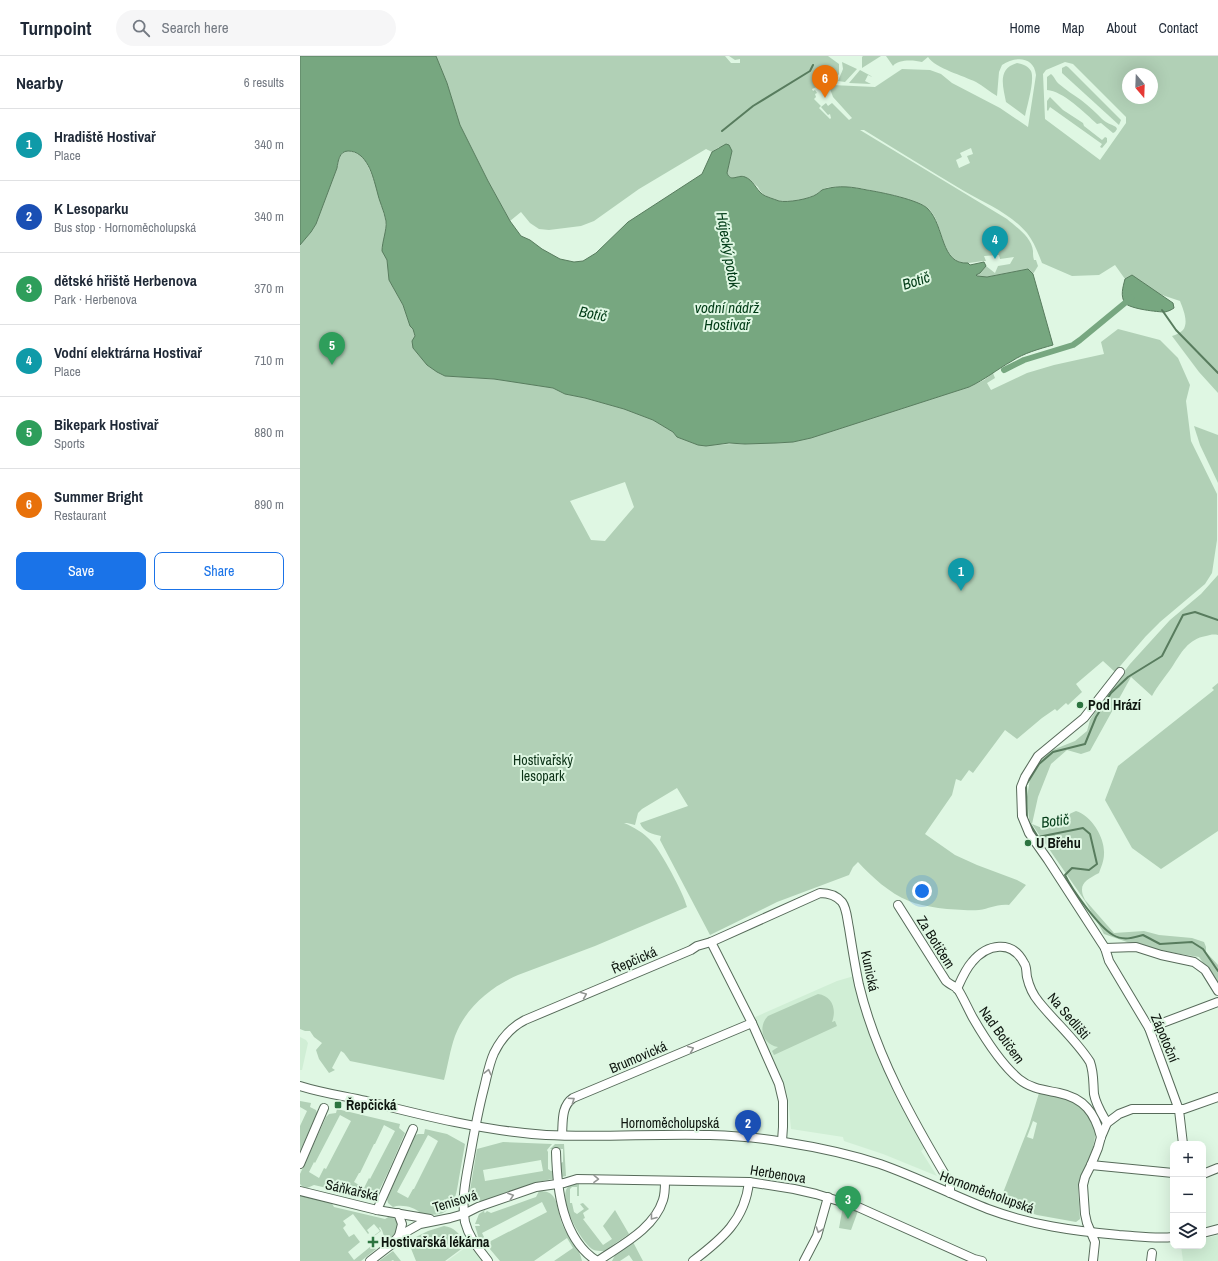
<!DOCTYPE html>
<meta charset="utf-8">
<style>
body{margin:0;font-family:"Archivo Narrow",sans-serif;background:#f6f6f7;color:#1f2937}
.controls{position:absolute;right:12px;bottom:12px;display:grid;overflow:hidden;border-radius:8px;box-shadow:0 4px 16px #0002}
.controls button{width:36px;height:36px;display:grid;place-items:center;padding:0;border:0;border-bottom:1px solid #e0e1e3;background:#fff;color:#1f2937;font:20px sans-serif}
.compass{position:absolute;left:822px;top:12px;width:36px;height:36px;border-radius:50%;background:#fff;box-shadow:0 4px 16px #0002;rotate:161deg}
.you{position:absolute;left:622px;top:835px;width:14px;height:14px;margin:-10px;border:3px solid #fff;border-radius:50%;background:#1a73e8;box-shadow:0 0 0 6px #1a73e833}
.badge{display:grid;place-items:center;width:26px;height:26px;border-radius:50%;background:#1a73e8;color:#fff;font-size:13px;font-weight:700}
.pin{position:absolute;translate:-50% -33px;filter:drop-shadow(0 1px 2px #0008)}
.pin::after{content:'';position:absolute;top:21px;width:14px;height:12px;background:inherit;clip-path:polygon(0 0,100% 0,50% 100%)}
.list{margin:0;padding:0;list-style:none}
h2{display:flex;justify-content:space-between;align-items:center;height:52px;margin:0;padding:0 16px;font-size:17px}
h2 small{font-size:13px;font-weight:400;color:#747a83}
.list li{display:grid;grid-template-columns:26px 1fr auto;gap:12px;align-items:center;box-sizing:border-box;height:72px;padding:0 16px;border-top:1px solid #e0e1e3}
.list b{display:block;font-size:15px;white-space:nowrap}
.list p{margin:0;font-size:13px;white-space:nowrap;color:#747a83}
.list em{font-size:13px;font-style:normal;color:#747a83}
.actions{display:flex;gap:8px;padding:12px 16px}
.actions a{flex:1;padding:9px 0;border:1px solid #1a73e8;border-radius:8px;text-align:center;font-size:14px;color:#1a73e8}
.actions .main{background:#1a73e8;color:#fff}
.icon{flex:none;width:22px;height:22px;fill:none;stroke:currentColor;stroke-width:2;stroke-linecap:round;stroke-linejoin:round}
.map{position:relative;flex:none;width:918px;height:1205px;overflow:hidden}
header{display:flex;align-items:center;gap:24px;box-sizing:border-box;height:56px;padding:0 20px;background:#fff;border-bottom:1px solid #e0e1e3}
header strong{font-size:19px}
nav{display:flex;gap:22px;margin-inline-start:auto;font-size:14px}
.search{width:280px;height:36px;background:#f6f6f7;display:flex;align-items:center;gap:10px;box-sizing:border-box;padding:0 14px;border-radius:22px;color:#747a83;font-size:15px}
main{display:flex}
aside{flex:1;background:#fff}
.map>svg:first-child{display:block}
.built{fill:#d0eed5}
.green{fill:#b1d0b6;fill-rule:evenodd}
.water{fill:#77a780;stroke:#587c5e}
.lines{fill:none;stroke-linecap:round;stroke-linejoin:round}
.stream{stroke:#587c5e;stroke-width:2}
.canal{stroke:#77a780;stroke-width:6}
.minor-casing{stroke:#576b5a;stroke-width:10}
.minor{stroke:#fff;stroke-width:8}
.oneway{stroke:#939693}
.poi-dot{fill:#2c7440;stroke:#dff7e3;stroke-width:1.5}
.labels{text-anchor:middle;stroke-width:4;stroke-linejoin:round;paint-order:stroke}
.poi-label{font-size:14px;font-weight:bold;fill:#0e160f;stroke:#dff7e3;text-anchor:start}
.park-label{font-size:14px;fill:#0c3217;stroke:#dff7e3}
.street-label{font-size:14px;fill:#0e160f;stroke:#dff7e3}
.water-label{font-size:15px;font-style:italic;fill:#003b16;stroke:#dff7e3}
</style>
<header>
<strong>Turnpoint</strong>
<div class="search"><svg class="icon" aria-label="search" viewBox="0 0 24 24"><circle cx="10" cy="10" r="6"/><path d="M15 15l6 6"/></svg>Search here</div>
<nav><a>Home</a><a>Map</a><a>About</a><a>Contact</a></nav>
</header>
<main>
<aside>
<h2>Nearby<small>6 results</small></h2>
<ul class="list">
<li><span class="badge" style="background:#0f9aa8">1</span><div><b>Hradiště Hostivař</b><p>Place</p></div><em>340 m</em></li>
<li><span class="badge" style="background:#1a4fb4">2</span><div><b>K Lesoparku</b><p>Bus stop · Hornoměcholupská</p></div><em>340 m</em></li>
<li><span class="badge" style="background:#2e9e5b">3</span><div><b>dětské hřiště Herbenova</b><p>Park · Herbenova</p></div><em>370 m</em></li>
<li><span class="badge" style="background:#0f9aa8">4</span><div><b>Vodní elektrárna Hostivař</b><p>Place</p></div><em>710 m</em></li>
<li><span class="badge" style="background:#2e9e5b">5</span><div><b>Bikepark Hostivař</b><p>Sports</p></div><em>880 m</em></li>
<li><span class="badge" style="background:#e8710a">6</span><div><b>Summer Bright</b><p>Restaurant</p></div><em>890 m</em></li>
</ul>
<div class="actions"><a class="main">Save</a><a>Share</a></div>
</aside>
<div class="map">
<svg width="918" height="1205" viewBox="0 0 918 1205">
<rect width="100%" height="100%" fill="#dff7e3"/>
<g class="built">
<polygon points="554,920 570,979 626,1091 621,1095 637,1120 583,1098 544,1085 543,1081 491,1073 488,1042 483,1025 453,962 537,925"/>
<polygon points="0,981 6,984 8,987 2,1014 0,1014"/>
<polygon points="918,1179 918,1205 883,1205 881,1190 903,1190 903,1183"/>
<polygon points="169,1189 182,1205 147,1205"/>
</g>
<g class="green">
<path d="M136,0H425L431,7H440V3L435,4L429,0H528L539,8V18L535,23L512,33L513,35L515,34L517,37L515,38L516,41L514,43L521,50L519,52L530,63L531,62L530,58L528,59L521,51L526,47L528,50L532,47L549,64L552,62L533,41L530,33L532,29L575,31L602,13L630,14L641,18L652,27L700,52L728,71L736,19C734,0 715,0 702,9L699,16L697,40C690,36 683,30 676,26C664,20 635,12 628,1L622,6C614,4 598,3 593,10L586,0H918V337L899,316L872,280C876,279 881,276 883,274C889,266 883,253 880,245L859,238L832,219L825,223L815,209L799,219L772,220L742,207C738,197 734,186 727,177C711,158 685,147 664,135C630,115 597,94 564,74H560L707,163C716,171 732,181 733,195C733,198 733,201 734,204H736L738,210L733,218L728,213L687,221L677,220L676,219L680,217L686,210L695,217L698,210L710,208L714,201L700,203L699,199L684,200L686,205C679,205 670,208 662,207C638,203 645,163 626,151C609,141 540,124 523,133C520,135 518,137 515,139C507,143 489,147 480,145C475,144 467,141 463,138C461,137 459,133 458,131C453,126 447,123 440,120C435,123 430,123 427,117L432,95L419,91L412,96L406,93L339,133L294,165L281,170L249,174L239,173L230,167L221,156L210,165L188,125L160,69L147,27ZM765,6L773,8L826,61V67L800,104L745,63L743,18L746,14ZM828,18H852V42H828ZM671,92L673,98L667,100L670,107L659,112L656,104L662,101L660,97Z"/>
<polygon points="563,0 581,0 562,12 562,1"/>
<polygon points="542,6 557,13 545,26 538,25 543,13"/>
<path d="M717,7C723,8 728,10 731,15C735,24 727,50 725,60L706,46C703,30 697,13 717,7Z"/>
<polygon points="766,10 768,11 821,64 819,69 762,17 762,12"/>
<polygon points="560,14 571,20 572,21 568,19 565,25 571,28 549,27"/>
<path d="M751,18C755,21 755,25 759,28C766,34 774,39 781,44C789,50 796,57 802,63C806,67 811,68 816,71L817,73L815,76L813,77L801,67L797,68C785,57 763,35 747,34V21Z"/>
<polygon points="750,41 763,54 783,67 784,70 802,84 805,81 807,82 807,86 802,92 800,91 802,88 750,51 748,55 747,54 747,45"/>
<path d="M46,95L53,96L60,99L65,104L75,126L86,166L85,176L89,224L103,249L110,270L113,273L118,298L128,309L137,316L145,320L194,323L253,332L265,338L285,342L324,353L353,364L373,376L377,381L398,389L476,387L493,386L511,382L669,331L684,324L693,317L695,322L687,327L691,334L727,317L754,309L804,298L801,286L818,273L860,284L878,302L890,329L886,345L891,385L917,438V484L912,517L905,528L860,566L846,580L815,616L803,605L776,628L782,636L768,649L766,647L757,655L755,653L742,662L717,683L705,674L673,717L669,714L661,725L656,723L652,739L625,778L655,799L677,809L717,824L726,829L709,849C695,848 690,853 679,854C661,855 625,852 609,845C589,837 572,821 558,806L553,811L549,819L477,846L410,879L360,784L361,780C353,778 343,776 340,767L388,750L377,732L342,753L338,757L335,769L327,767H324C334,771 344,777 352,786C362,797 383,836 387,851L295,890L218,919C191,931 166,951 155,980C150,994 148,1009 144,1024L50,1005L44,997L41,995L32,1012L35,1014L29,1017L19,1003L16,994L22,987L14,981L10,975H5L0,973V189L11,176L16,168L37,112C38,105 39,98 46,95ZM325,426L334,451L305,485L291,484L270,445Z"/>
<polygon points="894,370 918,379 918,427 900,389"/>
<path d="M918,519V579C913,578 910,579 906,580C888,583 881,597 872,611C865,621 858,629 852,640L831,621L790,695L781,698L767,694L751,708L738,741L732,768L742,772L753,769L761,765L767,759L776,755C792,760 805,782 804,798C804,805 801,811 799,817C786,824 777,828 785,844L814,877L844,875L859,879L892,882L904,886L906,891V896L918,909V928L899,901L868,896L827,886L804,878L785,845L729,764L727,741L731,717L738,706L750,695L775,685L787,675L790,664L807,638L830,608L870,564L901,538Z"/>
<polygon points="918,627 918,775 861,813 832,792 805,744 818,710 914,634 912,632"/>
<path d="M518,938C532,940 537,953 532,966L535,965L537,970L474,999L472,995L478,991C463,989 457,971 468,960Z"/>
<path d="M739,1037L762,1041L773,1044L788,1057L796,1075L793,1092L778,1131L780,1163L776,1166L737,1159L699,1147L729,1070ZM733,1065L737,1067L733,1083L727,1081Z"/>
<polygon points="0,1045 11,1047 10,1051 16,1054 17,1057 0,1096 0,1070 7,1055 0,1051"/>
<path d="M37,1053L100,1068L99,1072L105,1077L89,1114L75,1143L14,1129L7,1132L3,1131L0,1128V1118L26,1061L29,1058L36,1057ZM40,1059L51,1065L26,1113L24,1112L19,1122L9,1116L14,1106L15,1107ZM84,1069L95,1075L70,1123L69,1122L64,1132L54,1126L59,1117H60L74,1088H75Z"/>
<path d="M125,1073L147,1078L165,1088C163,1099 161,1111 159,1122C155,1148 151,1164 120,1157C115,1151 101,1148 93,1151L88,1147L87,1143L114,1080L118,1078H124ZM128,1079L138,1085L114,1133H113L108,1142L97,1136Z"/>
<path d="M203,1086L252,1088L247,1094L248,1096V1113L251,1115L254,1114V1110L263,1106V1093H250L255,1088H264L266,1120L238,1126L183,1145H176L171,1139L170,1134L177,1093ZM241,1104L243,1115L185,1125L183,1114Z"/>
<path d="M272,1127H279V1140H277V1131H272L270,1133V1147H272L274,1156L277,1158L284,1153L280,1148L283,1147L289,1153L283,1157L285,1162L283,1163L303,1189L312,1183L303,1170L315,1154L329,1178L304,1195C299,1195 295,1195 292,1193C280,1184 261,1149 266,1134C267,1131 270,1129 272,1127Z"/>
<path d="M239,1135C245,1135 250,1136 253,1140C258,1146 259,1162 263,1170C268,1182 280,1192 282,1205H254L273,1192L267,1182L234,1205H200L189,1192L179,1183L175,1170H180L179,1168H175L179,1158L185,1154L184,1156L185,1157L187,1155L191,1157L233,1142L236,1141ZM242,1146L247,1156L187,1187L185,1183H183L184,1181L182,1177Z"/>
<path d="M0,1140L31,1146L34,1151L85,1163L90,1160C105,1167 96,1179 87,1186C83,1181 84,1176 80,1171L79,1172L81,1175L73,1181L77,1186L73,1189L76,1193L61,1205H0ZM53,1158L68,1178L69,1177L67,1174L74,1168L80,1175L72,1181L76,1186L54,1204L48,1196L60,1186L54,1178L49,1181L43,1172L46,1169L43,1165Z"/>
<polygon points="543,1150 558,1155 551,1174 539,1172"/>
<path d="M144,1170C154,1171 159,1178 165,1185L164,1191L145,1205H116L108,1185L128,1175Z"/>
<polygon points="333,1186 343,1205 333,1205 329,1199 320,1205 312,1205 315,1199"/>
<polygon points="93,1195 101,1205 94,1205 93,1204 91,1205 79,1205"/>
</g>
<g class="water">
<path d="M0,0H136L147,27L160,69L188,125L210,165L221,180L230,184L242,193L260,203L274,206L283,205L296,197L328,166L402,118L412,96L426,88L429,89L432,95L427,117C431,127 438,118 445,121C453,124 456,133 462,138C466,141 474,143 479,145C487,147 510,143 517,138C520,136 522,133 525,133C539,129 553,131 567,134C580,136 620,144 628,153C645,170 640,209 668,207L670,209L684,206L686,210L680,217L676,219L677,220L687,221L728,213L733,218L753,289C739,293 724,297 712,305C696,314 686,323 669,331L511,382L493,386L476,387L445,388L429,387L406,390L398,389L377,381L373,376L353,364L324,353L285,342L265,338L253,332L194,323L145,320L137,316L127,309L113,292L112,285L115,280L113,273L110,270L103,249L89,224L87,204L82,195C82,186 87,174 86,165C84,154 79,145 77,135C73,120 67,95 48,95C39,95 38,106 37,112L16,168L11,176L0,189Z"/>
<path d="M832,219L873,247L874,252C871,254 869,255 865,256C858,256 830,253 825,247C820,240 823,231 825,223Z"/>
</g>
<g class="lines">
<g class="stream">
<polyline points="422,75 453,50 510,15 513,9"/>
<polyline points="862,254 876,274 918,317"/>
<path d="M918,564L895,556L883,559L862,600L828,621L811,637L796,661L785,688L753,696L739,708L726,729L727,763L738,781L783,772L790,778L797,808L789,814L772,812L765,819C772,834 799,871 813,879C823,885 833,882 843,879L860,888L892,886L903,893L918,915"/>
</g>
<polyline class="canal" points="704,314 724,304 773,289 780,284 831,242"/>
<g class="minor-casing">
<g id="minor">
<polyline points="820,616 784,662 738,700 725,721 721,731 722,760 729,777 748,804 805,892 809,905 849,972 879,1054 883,1088"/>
<path d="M598,849L646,925C649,928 654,930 657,932C661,937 669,955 673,962C684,981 702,1009 719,1023C731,1033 745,1034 759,1037C784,1042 795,1057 801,1081"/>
<polyline points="411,886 452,967 479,1028 483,1045 483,1071 482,1085"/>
<polyline points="805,892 836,891 861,899 894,906 905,914 918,935"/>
<path d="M657,933C661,924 665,914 672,906C687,888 712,883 724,907C727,911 726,916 727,921C729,930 733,939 739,946C755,966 776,984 790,1006C794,1017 793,1026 794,1038C796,1049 802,1058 807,1067"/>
<polyline points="849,972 918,946"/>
<path d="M0,1030C22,1037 44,1040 66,1045C125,1060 185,1075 246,1079C325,1083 406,1072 484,1086C516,1091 549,1098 580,1108C617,1121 652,1139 688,1153C731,1169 773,1175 819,1179C837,1180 855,1183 873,1181"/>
<path d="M262,1079C263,1066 261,1050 273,1042L452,967"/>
<path d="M256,1096C257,1133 262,1183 297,1205"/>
<polyline points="0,1108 24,1052"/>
<polyline points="791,1109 873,1117"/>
<polyline points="903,1118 918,1112"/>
<polyline points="0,1135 77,1154 130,1163"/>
<polyline points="77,1154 113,1073"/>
<polyline points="98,1157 102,1168 99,1180"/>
<polyline points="903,1177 918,1173"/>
<polyline points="70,1205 92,1188 99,1180 120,1168 150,1162 164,1158 178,1151 236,1131 264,1127 277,1123 449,1126 494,1133 516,1138 558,1151 674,1203 682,1205"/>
<path d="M188,1205C179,1193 169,1182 165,1166C161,1144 166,1122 170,1100C174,1077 178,1055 184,1032C187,1020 189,1008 194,997C201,983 211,971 225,964L391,894L397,890L411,886L520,837C528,837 536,839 542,846C547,853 547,863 549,872C552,891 555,910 559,929C576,1000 613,1065 650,1127V1137"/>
<path d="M298,1205C321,1189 354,1173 363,1144C365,1138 365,1131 365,1125"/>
<path d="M393,1205C422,1183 445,1164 449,1126"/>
<polyline points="504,1205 517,1180 528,1141"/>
<polyline points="793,1205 795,1186 787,1167 785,1158 783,1129 785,1121 791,1109 798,1092 801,1081 807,1067 819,1058 832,1053 884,1053 918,1041"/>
<polyline points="851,1205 852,1197"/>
</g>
</g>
<use href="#minor" class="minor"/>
</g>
<defs><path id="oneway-chevron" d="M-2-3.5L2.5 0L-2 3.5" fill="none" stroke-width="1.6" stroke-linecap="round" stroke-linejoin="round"/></defs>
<g class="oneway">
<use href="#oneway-chevron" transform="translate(284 939) rotate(-23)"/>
<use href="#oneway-chevron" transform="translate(391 993) rotate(-23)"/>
<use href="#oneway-chevron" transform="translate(188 1016) rotate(-76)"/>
<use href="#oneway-chevron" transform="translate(272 1044) rotate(-34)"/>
<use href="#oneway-chevron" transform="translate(296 1123) rotate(1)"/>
<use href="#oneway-chevron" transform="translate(211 1140) rotate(-19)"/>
<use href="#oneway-chevron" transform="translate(353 1161) rotate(128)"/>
<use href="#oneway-chevron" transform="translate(519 1174) rotate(109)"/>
</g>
<g class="poi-dot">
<circle cx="780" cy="649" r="4"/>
<circle cx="728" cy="787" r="4"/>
<rect x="34" y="1045" width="8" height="8" rx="2"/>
<path d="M71 1180h4v4h4v4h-4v4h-4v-4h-4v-4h4z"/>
</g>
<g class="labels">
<g class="poi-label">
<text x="788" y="654">Pod Hrází</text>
<text x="736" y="792">U Břehu</text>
<text x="46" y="1054">Řepčická</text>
<text x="81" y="1191">Hostivařská lékárna</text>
</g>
<g class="park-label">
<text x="243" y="709">Hostivařský<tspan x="243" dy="16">lesopark</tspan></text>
</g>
<g class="street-label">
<text transform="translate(636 886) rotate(58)" y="5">Za Botičem</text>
<text transform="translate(334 904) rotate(-23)" y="5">Řepčická</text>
<text transform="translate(570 915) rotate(78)" y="5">Kunická</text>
<text transform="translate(769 960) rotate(49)" y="5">Na Sedlišti</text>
<text transform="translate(702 979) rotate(54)" y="5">Nad Botičem</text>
<text transform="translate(865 982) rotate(67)" y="5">Zápotoční</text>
<text transform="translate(338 1001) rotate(-23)" y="5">Brumovická</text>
<text x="370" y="1072">Hornoměcholupská</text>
<text transform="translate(478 1118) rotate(9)" y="5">Herbenova</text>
<text transform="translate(52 1134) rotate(13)" y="5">Sáňkařská</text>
<text transform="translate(687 1136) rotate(20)" y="5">Hornoměcholupská</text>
<text transform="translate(155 1145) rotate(-17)" y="5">Tenisová</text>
</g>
<g class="water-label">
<text transform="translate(428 194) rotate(80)" y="5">Hájecký potok</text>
<text transform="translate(616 225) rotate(-18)" y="5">Botič</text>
<text x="427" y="257">vodní nádrž<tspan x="427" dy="17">Hostivař</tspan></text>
<text transform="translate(293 258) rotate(11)" y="5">Botič</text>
<text transform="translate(755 765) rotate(-7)" y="5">Botič</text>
</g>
</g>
</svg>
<div class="controls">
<button>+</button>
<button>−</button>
<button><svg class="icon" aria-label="layers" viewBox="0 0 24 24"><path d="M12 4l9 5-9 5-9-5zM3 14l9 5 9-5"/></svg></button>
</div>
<svg class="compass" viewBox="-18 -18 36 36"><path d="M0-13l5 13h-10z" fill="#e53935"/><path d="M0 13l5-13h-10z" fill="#747a83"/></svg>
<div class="you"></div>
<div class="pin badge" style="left:661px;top:535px;background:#0f9aa8">1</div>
<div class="pin badge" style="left:448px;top:1087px;background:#1a4fb4">2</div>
<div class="pin badge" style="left:548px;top:1163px;background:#2e9e5b">3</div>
<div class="pin badge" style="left:695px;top:203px;background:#0f9aa8">4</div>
<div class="pin badge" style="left:32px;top:309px;background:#2e9e5b">5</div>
<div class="pin badge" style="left:525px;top:42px;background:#e8710a">6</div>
</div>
</main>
